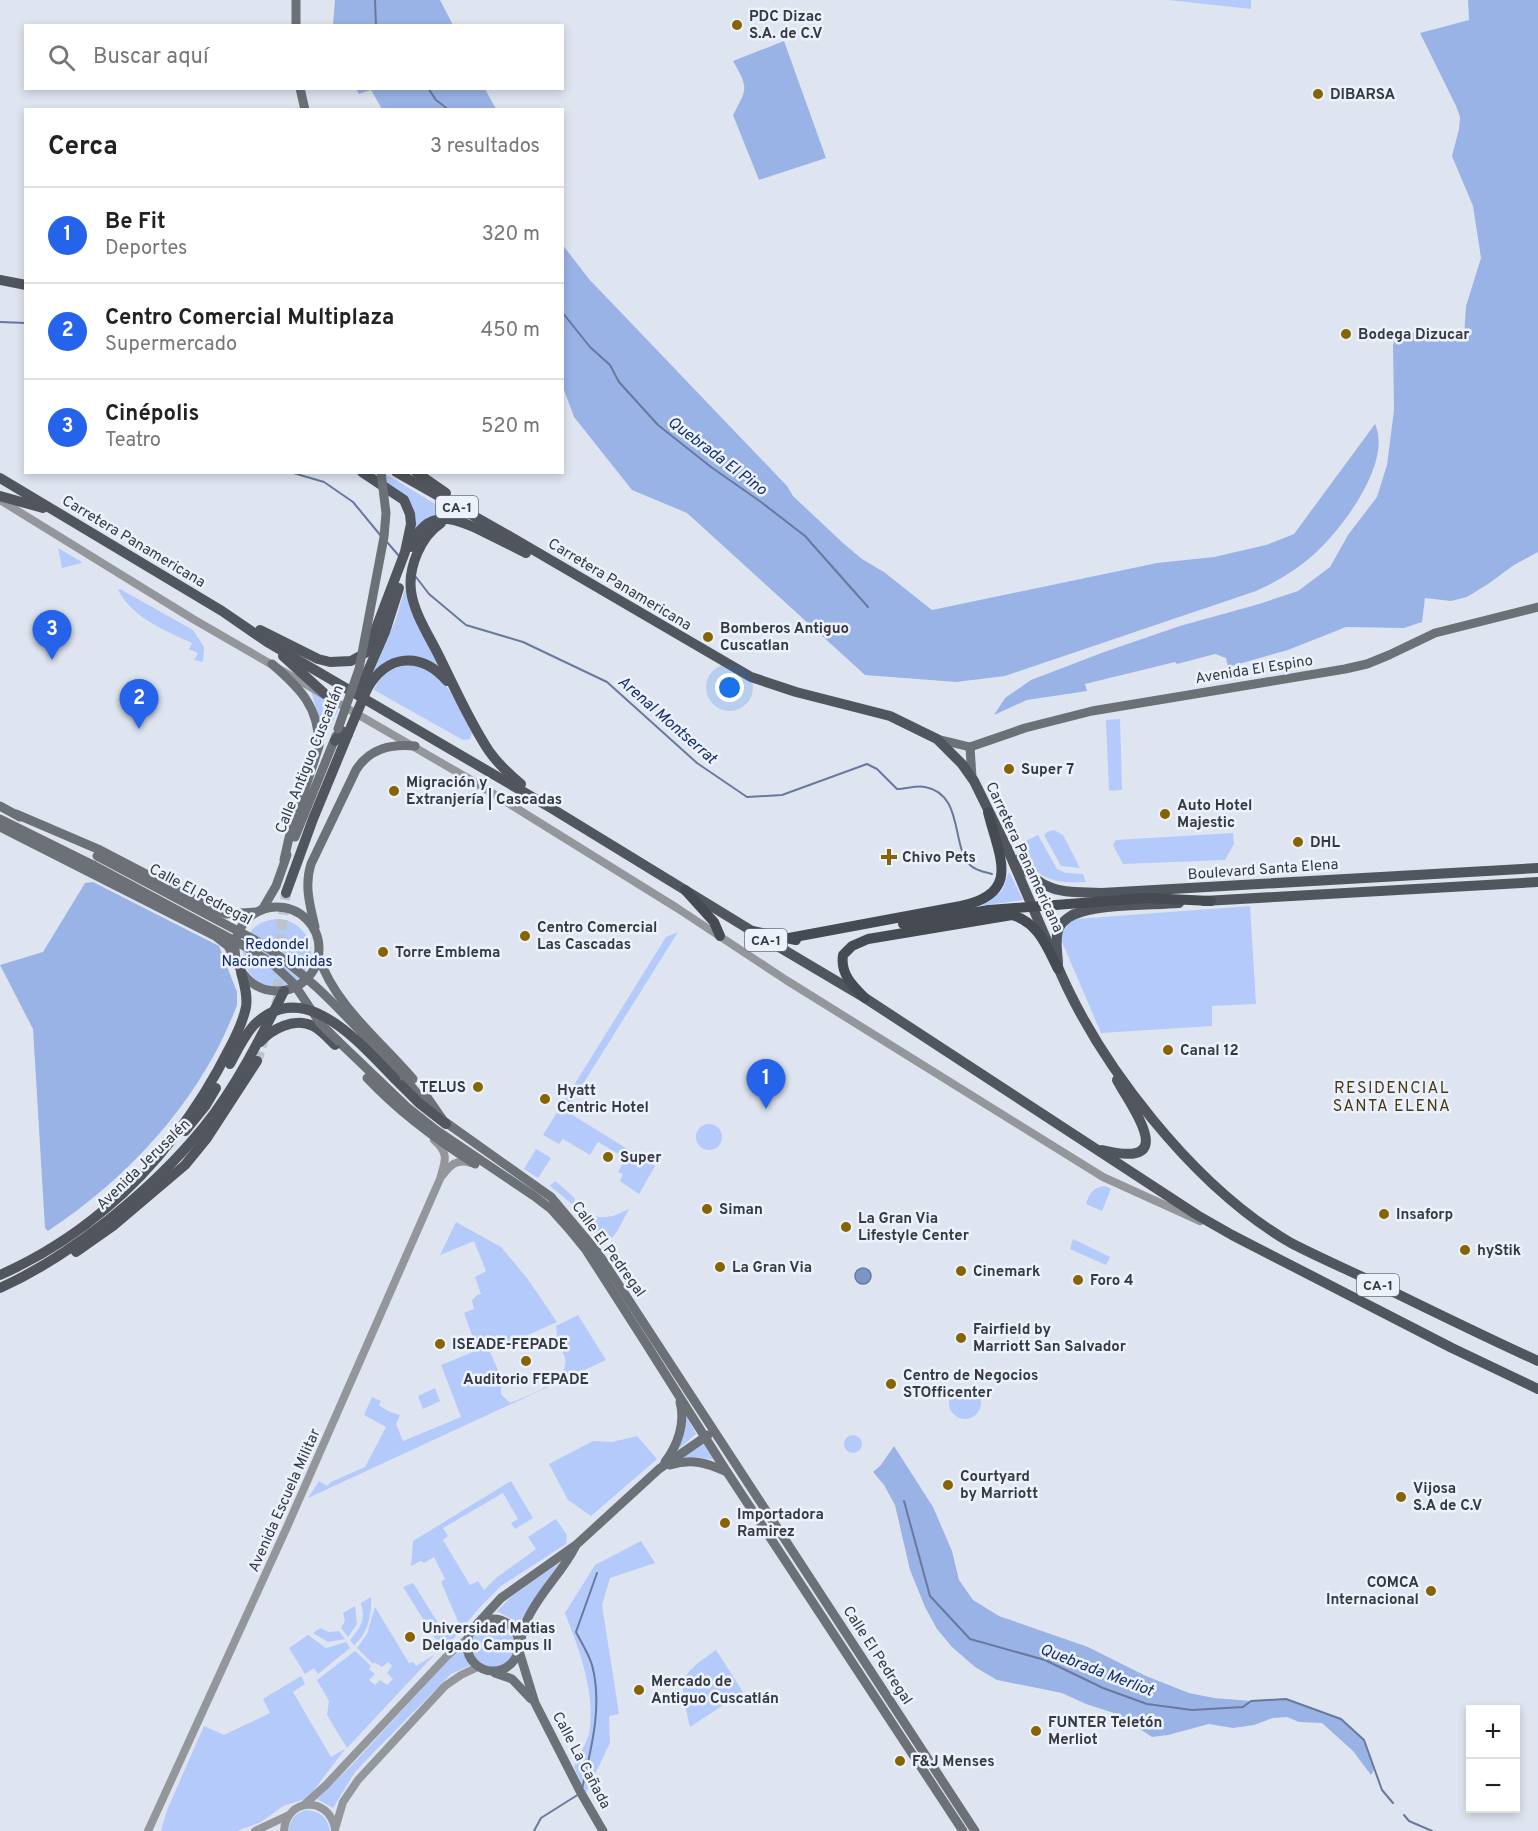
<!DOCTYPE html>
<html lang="es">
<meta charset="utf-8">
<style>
body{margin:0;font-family:Overpass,sans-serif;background:#f6f6f6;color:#222}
.controls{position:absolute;right:18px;bottom:18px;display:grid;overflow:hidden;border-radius:0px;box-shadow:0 3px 9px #0003}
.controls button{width:54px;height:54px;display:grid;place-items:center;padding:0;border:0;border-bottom:2px solid #e0e0e0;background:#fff;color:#222;font:30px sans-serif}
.you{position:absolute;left:730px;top:688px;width:21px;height:21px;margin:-15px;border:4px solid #fff;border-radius:50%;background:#1a73e8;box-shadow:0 0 0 9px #1a73e833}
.badge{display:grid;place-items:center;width:39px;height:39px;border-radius:50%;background:#2563eb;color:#fff;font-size:20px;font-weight:700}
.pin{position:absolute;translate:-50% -50px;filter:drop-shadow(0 2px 3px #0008)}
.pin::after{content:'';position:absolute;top:32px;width:21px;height:18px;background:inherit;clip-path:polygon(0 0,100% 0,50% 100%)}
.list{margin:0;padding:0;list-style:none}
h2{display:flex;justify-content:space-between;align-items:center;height:78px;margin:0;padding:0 24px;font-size:26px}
h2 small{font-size:20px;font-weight:400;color:#767676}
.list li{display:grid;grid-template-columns:39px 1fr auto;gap:18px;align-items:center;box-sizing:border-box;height:96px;padding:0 24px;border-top:2px solid #e0e0e0}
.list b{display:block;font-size:22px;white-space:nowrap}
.list p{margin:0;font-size:20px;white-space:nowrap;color:#767676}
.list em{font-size:20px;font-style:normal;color:#767676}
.icon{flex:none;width:33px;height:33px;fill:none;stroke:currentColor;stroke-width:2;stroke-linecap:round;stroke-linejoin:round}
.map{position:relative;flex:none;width:1538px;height:1831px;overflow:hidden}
.search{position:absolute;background:#fff;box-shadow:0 3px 9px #0003;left:24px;top:24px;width:540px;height:66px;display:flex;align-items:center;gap:15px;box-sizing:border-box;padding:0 21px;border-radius:0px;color:#767676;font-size:22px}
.panel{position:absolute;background:#fff;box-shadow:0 3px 9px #0003;left:24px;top:108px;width:540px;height:366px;border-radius:0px}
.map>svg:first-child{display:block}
.green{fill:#b3cafa}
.forest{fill:#9ab3e6}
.water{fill:#7d95c6;stroke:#68799d;stroke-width:1.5}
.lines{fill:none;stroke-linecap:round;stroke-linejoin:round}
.stream{stroke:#68799d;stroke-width:2}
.primary-tunnel{stroke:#bdc3cc;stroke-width:10;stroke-dasharray:10 5;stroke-linecap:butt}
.tertiary{stroke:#93969a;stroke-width:8}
.secondary{stroke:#6c7077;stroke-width:9}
.primary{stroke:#51555d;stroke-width:10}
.trunk{stroke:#464a52;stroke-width:10}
.secondary-bridge{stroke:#6c7077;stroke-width:9}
.primary-bridge{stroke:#51555d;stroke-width:10}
.trunk-bridge{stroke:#464a52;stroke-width:10}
.poi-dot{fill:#876400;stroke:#ecf2fd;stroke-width:2}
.labels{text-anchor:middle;stroke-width:5;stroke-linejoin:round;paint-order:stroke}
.shield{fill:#ecf2fd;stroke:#6d7077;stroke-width:1.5}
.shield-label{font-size:14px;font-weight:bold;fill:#37393e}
.poi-label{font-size:15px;font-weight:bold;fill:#37393e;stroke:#ecf2fd;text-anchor:start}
.street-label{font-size:15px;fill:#37393e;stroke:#ecf2fd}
.park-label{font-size:15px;fill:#0f2560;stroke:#ecf2fd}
.water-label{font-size:16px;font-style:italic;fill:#18306b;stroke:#ecf2fd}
.neighbourhood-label{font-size:16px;letter-spacing:1.5px;fill:#4a3811;stroke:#ecf2fd}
</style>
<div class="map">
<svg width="1538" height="1831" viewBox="0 0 1538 1831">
<rect width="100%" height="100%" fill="#dfe5f0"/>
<g class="green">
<polygon points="1168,0 1251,0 1251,9"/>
<polygon points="371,473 384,473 445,510 445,512 429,517 415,532 413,515"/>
<polygon points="58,548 82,562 82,563 62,568"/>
<path d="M120,589L193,630L204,647L203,662L194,660L198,653L189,649L192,643C164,630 133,618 118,590Z"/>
<polygon points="405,589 413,614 441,666 439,671 416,658 371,677 395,622"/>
<path d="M408,664C443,663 458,707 472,733L470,739L463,740L374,690C381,674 391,669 408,664Z"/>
<polygon points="311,691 339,708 323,741 319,718"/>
<polygon points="1120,719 1122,790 1109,791 1106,720"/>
<polygon points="1054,830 1063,835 1080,868 1061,866 1044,835 1047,832"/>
<polygon points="1233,833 1234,844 1225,860 1123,864 1113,845 1116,840"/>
<path d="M1038,835L1057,869L1066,873L1083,874L1086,882C1050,884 1035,878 1018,845Z"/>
<polygon points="1009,872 1023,900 978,906 1002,891"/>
<polygon points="1250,906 1256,1004 1212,1006 1212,1026 1101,1033 1060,937 1069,923 1076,919"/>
<circle cx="277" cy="953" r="34"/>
<polygon points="678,932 566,1111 655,1166 639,1194 620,1181 623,1174 618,1172 625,1158 598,1142 590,1155 563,1139 559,1144 543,1135 666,937"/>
<circle cx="709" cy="1137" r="13"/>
<polygon points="536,1149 551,1158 538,1178 524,1169"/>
<polygon points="555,1181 575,1198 573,1205 550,1186"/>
<path d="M1105,1186L1111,1189L1102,1211L1086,1204C1089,1194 1093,1187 1105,1186Z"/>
<path d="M629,1209C614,1237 609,1257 585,1220L590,1215C605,1220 615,1216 629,1209Z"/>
<path d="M456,1222L501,1247L527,1278L557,1322L490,1352L501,1377V1394L510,1403C527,1396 570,1382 565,1358C564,1353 560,1350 558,1345C557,1339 557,1332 556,1326L578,1315L606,1360L308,1498L319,1481L327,1486L331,1482L365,1467L386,1427L364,1415L372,1397L381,1401L379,1405L388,1411L400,1415L396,1424L403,1441L461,1417L441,1365L473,1352V1338L464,1313L474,1309L472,1300L477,1295L481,1294L475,1277L486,1271L474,1241L440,1255Z"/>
<polygon points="1073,1239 1110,1257 1106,1265 1070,1249"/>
<circle cx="965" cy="1403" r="16"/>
<polygon points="435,1388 440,1401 423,1409 418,1396"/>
<polygon points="687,1417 696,1434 676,1451 686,1418"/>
<circle cx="853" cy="1444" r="9"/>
<polygon points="637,1436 657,1459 591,1516 568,1500 549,1464 593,1441 612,1442"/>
<polygon points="703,1442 715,1460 698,1457 680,1458"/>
<polygon points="511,1481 533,1518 515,1529 511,1523 518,1519 503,1493 443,1528 448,1536 443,1540 470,1585 478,1581 484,1590 496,1578 536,1549 528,1537 556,1519 567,1535 566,1544 501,1586 480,1607 443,1651 403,1587 413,1583 445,1634 460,1626 441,1582 445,1579 434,1557 424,1563 421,1561 411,1566 413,1541"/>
<path d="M641,1541L655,1563L610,1578L602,1605L619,1714L609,1716L610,1743L586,1793L574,1767C579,1755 589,1740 590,1728C594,1688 579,1649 565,1613L595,1565Z"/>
<polygon points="559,1563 519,1623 497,1611 512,1596"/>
<path d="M371,1597C372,1614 368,1634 354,1645L350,1640C361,1627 366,1620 361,1603Z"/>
<polygon points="355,1606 357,1624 348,1637 341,1628 345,1621 343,1613"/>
<polygon points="375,1607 409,1663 413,1662 416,1666 434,1655 347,1748 327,1715 329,1701 317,1680 355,1651 371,1666 369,1669 375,1674 369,1680 375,1685 380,1680 387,1685 393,1679 387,1673 392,1666 388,1662 382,1667 374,1662 373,1664 357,1648 367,1634"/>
<circle cx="493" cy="1645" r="23"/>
<polygon points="320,1628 329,1632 339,1631 345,1639 328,1642 313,1633"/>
<polygon points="308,1635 326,1648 346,1642 350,1648 318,1674 314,1668 305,1674 289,1648"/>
<polygon points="462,1650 471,1665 451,1674 374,1752 355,1772 333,1808 317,1799 353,1764 450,1658"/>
<path d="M716,1650L743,1692L690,1727C681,1680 674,1679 716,1650Z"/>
<polygon points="301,1676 305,1684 293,1692 331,1757 345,1749 308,1798 283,1806 261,1822 237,1831 161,1831 167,1810 204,1726 224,1735 270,1713 263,1699"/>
<path d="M307,1810C320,1811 328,1818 330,1831H288C291,1819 294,1813 307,1810Z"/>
</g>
<g class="forest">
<polygon points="335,0 440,0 453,25 333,25"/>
<polygon points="1468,0 1538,0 1538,552 1514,565 1488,584 1467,597 1451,601 1425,598 1422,622 1404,628 1346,627 1288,650 1228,667 1226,658 1215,654 1177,664 1175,662 1085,684 1087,691 1027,700 994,715 1005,698 1031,680 1104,652 1180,626 1259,604 1298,591 1330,567 1348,535 1377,497 1387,465 1394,410 1393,345 1399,332 1464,337 1466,306 1481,258 1473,206 1452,156 1459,129 1460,117 1456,106 1420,33 1469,20"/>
<path d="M784,41L826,158L759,180L733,115C747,88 749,89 733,61Z"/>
<polygon points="356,89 485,89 496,109 382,109 371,90 359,94"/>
<path d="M562,244L589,279L787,486L793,496L843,543L862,559L884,572L932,610L1157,563L1214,557L1266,545L1294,534L1375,424C1393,463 1340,532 1312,556C1295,571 1276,582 1256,591L1005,676L956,682L865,675L687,513L632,490L574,417L563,387Z"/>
<path d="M93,882L219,946L237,992V1005C202,1098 131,1176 48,1231L45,1228L33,1029L0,965L43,952L85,883Z"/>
<polygon points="894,1446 933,1507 952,1551 959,1580 973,1600 999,1616 1088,1647 1146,1676 1189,1693 1214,1698 1251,1701 1286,1699 1341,1719 1364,1740 1374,1770 1371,1775 1353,1751 1322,1723 1299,1722 1287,1717 1273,1718 1254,1725 1233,1728 1209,1724 1168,1735 1152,1737 1117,1714 1086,1704 1062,1693 997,1680 975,1667 952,1647 937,1629 925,1607 910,1570 895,1505 884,1485 873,1472 881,1465"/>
</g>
<circle class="water" cx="863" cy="1276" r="8"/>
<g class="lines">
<g class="stream">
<polyline points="375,0 376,26"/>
<polyline points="428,88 436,100 449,110"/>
<polyline points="562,312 590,347 610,365 619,382 658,425 711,467 761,502 805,536 868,607"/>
<polyline points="0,322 26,323"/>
<polyline points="290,472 324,482 353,502 381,536"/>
<polyline points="387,542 399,556"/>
<path d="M416,577L429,594L466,625L523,642L607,682L697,763L747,797L782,795L867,764L877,769L897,789C906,789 917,785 925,787C964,794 951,846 970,865C976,871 985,872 992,874"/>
<polyline points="904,1501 930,1596 970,1639 1045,1660 1103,1688 1147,1704 1192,1710 1243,1707 1251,1701 1286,1699 1341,1719 1364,1740 1382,1790 1393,1803"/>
<path d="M582,1789C591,1749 603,1706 592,1665C589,1654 581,1642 576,1632L597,1573"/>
<polyline points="1404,1815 1409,1821 1432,1831"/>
<polyline points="534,1831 541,1818 579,1794"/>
</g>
<g class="primary-tunnel">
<polyline points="276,1004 278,998 278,957 286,893"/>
<polyline points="257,1061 266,1033"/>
</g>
<g class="tertiary">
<polyline points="0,500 193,619 471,780 677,908 786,980 1103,1177 1200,1221"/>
<path d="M442,1176C450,1165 457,1158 471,1163"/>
<polyline points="304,1805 326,1785 447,1656 467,1639"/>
<polyline points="335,1829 343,1802 358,1780 445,1686 461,1675 478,1667"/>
<path d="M148,1831L287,1527L440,1179C445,1161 450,1154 434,1140"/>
<polyline points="255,1831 289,1815"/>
<path d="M284,1831C286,1798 328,1795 335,1828"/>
</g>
<g class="secondary">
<polyline points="296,0 296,26"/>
<polyline points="300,88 305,110"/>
<path d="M272,664C300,688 319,707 319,746L289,838L284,860"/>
<polyline points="937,739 970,747 1025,728 1092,711 1345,669 1367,664 1389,655 1435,633 1538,607"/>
<polyline points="970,747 972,777"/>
<polyline points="0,806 20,817"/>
<polyline points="16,814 100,850 215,910 226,914 257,912"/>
<polyline points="0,819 93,865"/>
<polyline points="0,827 215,936 228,946 238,964"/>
<polyline points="295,837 336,736"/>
<circle cx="277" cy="949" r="42"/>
<polyline points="262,910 276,886 287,855"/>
<path d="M315,927C310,905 304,886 311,864L356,770C370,748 391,744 415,746"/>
<path d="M318,955C335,1006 379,1039 413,1079"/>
<polyline points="338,1041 407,1107 436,1130 534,1196 551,1209 568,1228 586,1250 645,1342 727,1472 963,1831"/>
<polyline points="403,1076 425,1103"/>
<path d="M367,1078C399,1112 435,1139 475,1164"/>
<polyline points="425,1094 443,1120"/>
<polyline points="441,1119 551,1197 598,1253 975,1831"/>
<path d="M665,1462C677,1446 686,1423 680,1402"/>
<path d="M670,1465C692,1458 707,1463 727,1472"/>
<circle cx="493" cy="1645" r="26"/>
<polyline points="478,1623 501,1598 576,1545 659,1469 708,1435"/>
<path d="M520,1643C522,1636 523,1627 527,1620C539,1593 562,1573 575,1547"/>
<polyline points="519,1651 535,1703 581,1793 603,1831"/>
<polyline points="495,1673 512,1679 531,1699"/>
</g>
<g class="primary">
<polyline points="0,280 26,285"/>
<polyline points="396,472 518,541 751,677 796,692 890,716 937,739 962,764 974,781 1007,848 1048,943"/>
<polyline points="416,472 446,493"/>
<polyline points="0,478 222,611 267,642 551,808 752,931 865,998 1197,1215 1232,1235 1452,1348 1538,1389"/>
<polyline points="0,496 43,508"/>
<path d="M441,523C421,536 408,567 411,591C414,613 428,634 438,654C454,686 469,721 489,751C498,764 509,774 521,784"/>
<path d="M411,547C426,507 454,517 484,532C498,539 512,546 526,553"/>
<polyline points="260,630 318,659 330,662 351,661 367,652 405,552 411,524 410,514 404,500 362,472"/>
<polyline points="283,656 325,694"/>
<polyline points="361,687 385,632 399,588"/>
<path d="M367,689C387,654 421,651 447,681"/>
<polyline points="335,741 342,731"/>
<path d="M1017,860C1043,894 1063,892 1102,893L1538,868"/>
<polyline points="286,893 313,819 348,734"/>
<polyline points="1204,901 1538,882"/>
<path d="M1055,960C1097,1063 1194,1187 1291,1243C1318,1257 1346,1269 1373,1282C1428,1309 1483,1336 1538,1361"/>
<path d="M1058,965C1058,954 1054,939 1059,928C1063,920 1072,914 1081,912C1107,904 1150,905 1179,903"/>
<path d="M260,1042C272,1029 294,1017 313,1026C321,1030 328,1038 335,1045"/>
<polyline points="395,1079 419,1103 446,1124"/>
<polyline points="185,1131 206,1105 216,1088"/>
<path d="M1102,1150C1179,1169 1135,1113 1117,1080"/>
<polyline points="76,1252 113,1226 185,1165 207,1138 257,1061"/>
<path d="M0,1275C38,1258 72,1237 104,1210C156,1167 199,1109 229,1049C236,1036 243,1022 246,1007C248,995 244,984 241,972"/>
<path d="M0,1288C73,1255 152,1190 203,1128C236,1087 261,1037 284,991"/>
</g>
<g class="trunk">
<polyline points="685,890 714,922 720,936"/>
<polyline points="1147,898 1211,901"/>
<polyline points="903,924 989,910"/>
<polyline points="752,931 796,940"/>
<path d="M789,938L961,906C1022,893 999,857 988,812"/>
<path d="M865,998C853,986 840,974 843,955L852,946L868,939L1012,915C1038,922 1047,947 1058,969"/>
</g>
<g class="secondary-bridge">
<polyline points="338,729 359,669 384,537 386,513 381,472"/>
<path d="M97,856L255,940C312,974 356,1028 403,1076"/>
<polyline points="93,865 246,947 272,963 294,984 320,1023 338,1041"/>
</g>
<g class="primary-bridge">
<polyline points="348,734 367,689"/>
<path d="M230,1064C237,1051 244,1036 254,1025C305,975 361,1045 395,1079"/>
</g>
<polyline class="trunk-bridge" points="989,910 1147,898"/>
</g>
<g class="poi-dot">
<circle cx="737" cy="25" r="6"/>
<circle cx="1318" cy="94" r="6"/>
<circle cx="1346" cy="334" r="6"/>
<circle cx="708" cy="637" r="6"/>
<circle cx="1009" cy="769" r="6"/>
<circle cx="394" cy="791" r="6"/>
<circle cx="1165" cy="814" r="6"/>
<circle cx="1298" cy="842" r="6"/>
<path d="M886 848h6v6h6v6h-6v6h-6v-6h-6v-6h6z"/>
<circle cx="525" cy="936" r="6"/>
<circle cx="383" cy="952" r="6"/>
<circle cx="1168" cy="1050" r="6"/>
<circle cx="478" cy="1087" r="6"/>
<circle cx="545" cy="1099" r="6"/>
<circle cx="608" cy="1157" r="6"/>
<circle cx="707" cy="1209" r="6"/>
<circle cx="1384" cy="1214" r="6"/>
<circle cx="846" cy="1227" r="6"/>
<circle cx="1465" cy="1250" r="6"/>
<circle cx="720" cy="1267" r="6"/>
<circle cx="961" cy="1271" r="6"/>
<circle cx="1078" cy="1280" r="6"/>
<circle cx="961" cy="1338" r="6"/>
<circle cx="440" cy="1344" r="6"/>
<circle cx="526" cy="1361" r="6"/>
<circle cx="891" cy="1384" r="6"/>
<circle cx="948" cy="1485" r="6"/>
<circle cx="1401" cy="1497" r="6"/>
<circle cx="725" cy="1523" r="6"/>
<circle cx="1431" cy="1591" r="6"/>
<circle cx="410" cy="1637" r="6"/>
<circle cx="639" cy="1690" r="6"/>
<circle cx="1036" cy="1731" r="6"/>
<circle cx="900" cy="1761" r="6"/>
</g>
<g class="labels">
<g class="shield">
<rect x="436" y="496" width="42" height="22" rx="4.5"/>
<rect x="745" y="929" width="42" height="22" rx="4.5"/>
<rect x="1357" y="1274" width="42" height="22" rx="4.5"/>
</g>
<g class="shield-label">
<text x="457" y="512">CA-1</text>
<text x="766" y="945">CA-1</text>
<text x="1378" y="1290">CA-1</text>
</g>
<g class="poi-label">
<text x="749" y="21">PDC Dizac<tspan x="749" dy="17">S.A. de C.V</tspan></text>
<text x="1330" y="99">DIBARSA</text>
<text x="1358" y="339">Bodega Dizucar</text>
<text x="720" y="633">Bomberos Antiguo<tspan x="720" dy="17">Cuscatlan</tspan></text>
<text x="1021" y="774">Super 7</text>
<text x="406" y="787">Migración y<tspan x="406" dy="17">Extranjería | Cascadas</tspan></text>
<text x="1177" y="810">Auto Hotel<tspan x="1177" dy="17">Majestic</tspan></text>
<text x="1310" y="847">DHL</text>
<text x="902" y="862">Chivo Pets</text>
<text x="537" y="932">Centro Comercial<tspan x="537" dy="17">Las Cascadas</tspan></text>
<text x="395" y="957">Torre Emblema</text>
<text x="1180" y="1055">Canal 12</text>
<text x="466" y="1092" text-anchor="end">TELUS</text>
<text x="557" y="1095">Hyatt<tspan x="557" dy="17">Centric Hotel</tspan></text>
<text x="620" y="1162">Super</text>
<text x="719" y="1214">Siman</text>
<text x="1396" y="1219">Insaforp</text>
<text x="858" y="1223">La Gran Via<tspan x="858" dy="17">Lifestyle Center</tspan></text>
<text x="1477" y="1255">hyStik</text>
<text x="732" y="1272">La Gran Via</text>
<text x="973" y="1276">Cinemark</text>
<text x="1090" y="1285">Foro 4</text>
<text x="973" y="1334">Fairfield by<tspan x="973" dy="17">Marriott San Salvador</tspan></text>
<text x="452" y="1349">ISEADE-FEPADE</text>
<text x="903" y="1380">Centro de Negocios<tspan x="903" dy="17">STOfficenter</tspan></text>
<text x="526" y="1384" text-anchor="middle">Auditorio FEPADE</text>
<text x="960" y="1481">Courtyard<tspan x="960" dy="17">by Marriott</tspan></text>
<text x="1413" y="1493">Vijosa<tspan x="1413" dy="17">S.A de C.V</tspan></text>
<text x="737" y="1519">Importadora<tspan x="737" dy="17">Ramirez</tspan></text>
<text x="1419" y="1587" text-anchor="end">COMCA<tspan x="1419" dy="17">Internacional</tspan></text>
<text x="422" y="1633">Universidad Matias<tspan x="422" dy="17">Delgado Campus II</tspan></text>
<text x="651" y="1686">Mercado de<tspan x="651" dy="17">Antiguo Cuscatlán</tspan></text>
<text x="1048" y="1727">FUNTER Teletón<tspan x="1048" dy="17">Merliot</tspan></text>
<text x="912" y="1766">F&amp;J Menses</text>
</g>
<g class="street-label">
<text transform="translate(134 541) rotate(31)" y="5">Carretera Panamericana</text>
<text transform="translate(620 584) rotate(31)" y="5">Carretera Panamericana</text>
<text transform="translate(1254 669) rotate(-9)" y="5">Avenida El Espino</text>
<text transform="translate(309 759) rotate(-68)" y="5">Calle Antiguo Cuscatlán</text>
<text transform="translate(1025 857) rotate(65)" y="5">Carretera Panamericana</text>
<text transform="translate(1263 869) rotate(-4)" y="5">Boulevard Santa Elena</text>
<text transform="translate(201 894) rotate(28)" y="5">Calle El Pedregal</text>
<text transform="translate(143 1164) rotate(-44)" y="5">Avenida Jerusalén</text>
<text transform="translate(609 1249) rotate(54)" y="5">Calle El Pedregal</text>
<text transform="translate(284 1500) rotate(-66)" y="5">Avenida Escuela Militar</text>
<text transform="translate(878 1655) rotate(57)" y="5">Calle El Pedregal</text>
<text transform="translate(582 1760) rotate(62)" y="5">Calle La Cañada</text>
</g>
<g class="park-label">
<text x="277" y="949">Redondel<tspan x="277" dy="17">Naciones Unidas</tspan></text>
</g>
<g class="water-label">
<text transform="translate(718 455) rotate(37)" y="6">Quebrada El Pino</text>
<text transform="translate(668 719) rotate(41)" y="6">Arenal Montserrat</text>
<text transform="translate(1097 1669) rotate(21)" y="6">Quebrada Merliot</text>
</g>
<g class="neighbourhood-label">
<text x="1392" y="1093">RESIDENCIAL<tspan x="1392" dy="18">SANTA ELENA</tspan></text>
</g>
</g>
</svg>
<div class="controls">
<button>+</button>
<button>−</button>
</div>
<div class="you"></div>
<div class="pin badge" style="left:766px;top:1109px">1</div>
<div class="pin badge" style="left:139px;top:729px">2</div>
<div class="pin badge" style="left:52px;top:660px">3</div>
<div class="search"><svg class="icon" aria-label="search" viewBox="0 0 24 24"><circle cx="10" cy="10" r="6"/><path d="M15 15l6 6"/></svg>Buscar aquí</div>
<section class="panel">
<h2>Cerca<small>3 resultados</small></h2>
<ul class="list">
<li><span class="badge">1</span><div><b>Be Fit</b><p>Deportes</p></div><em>320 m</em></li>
<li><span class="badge">2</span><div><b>Centro Comercial Multiplaza</b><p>Supermercado</p></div><em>450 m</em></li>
<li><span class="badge">3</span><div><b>Cinépolis</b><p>Teatro</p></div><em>520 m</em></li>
</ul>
</section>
</div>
